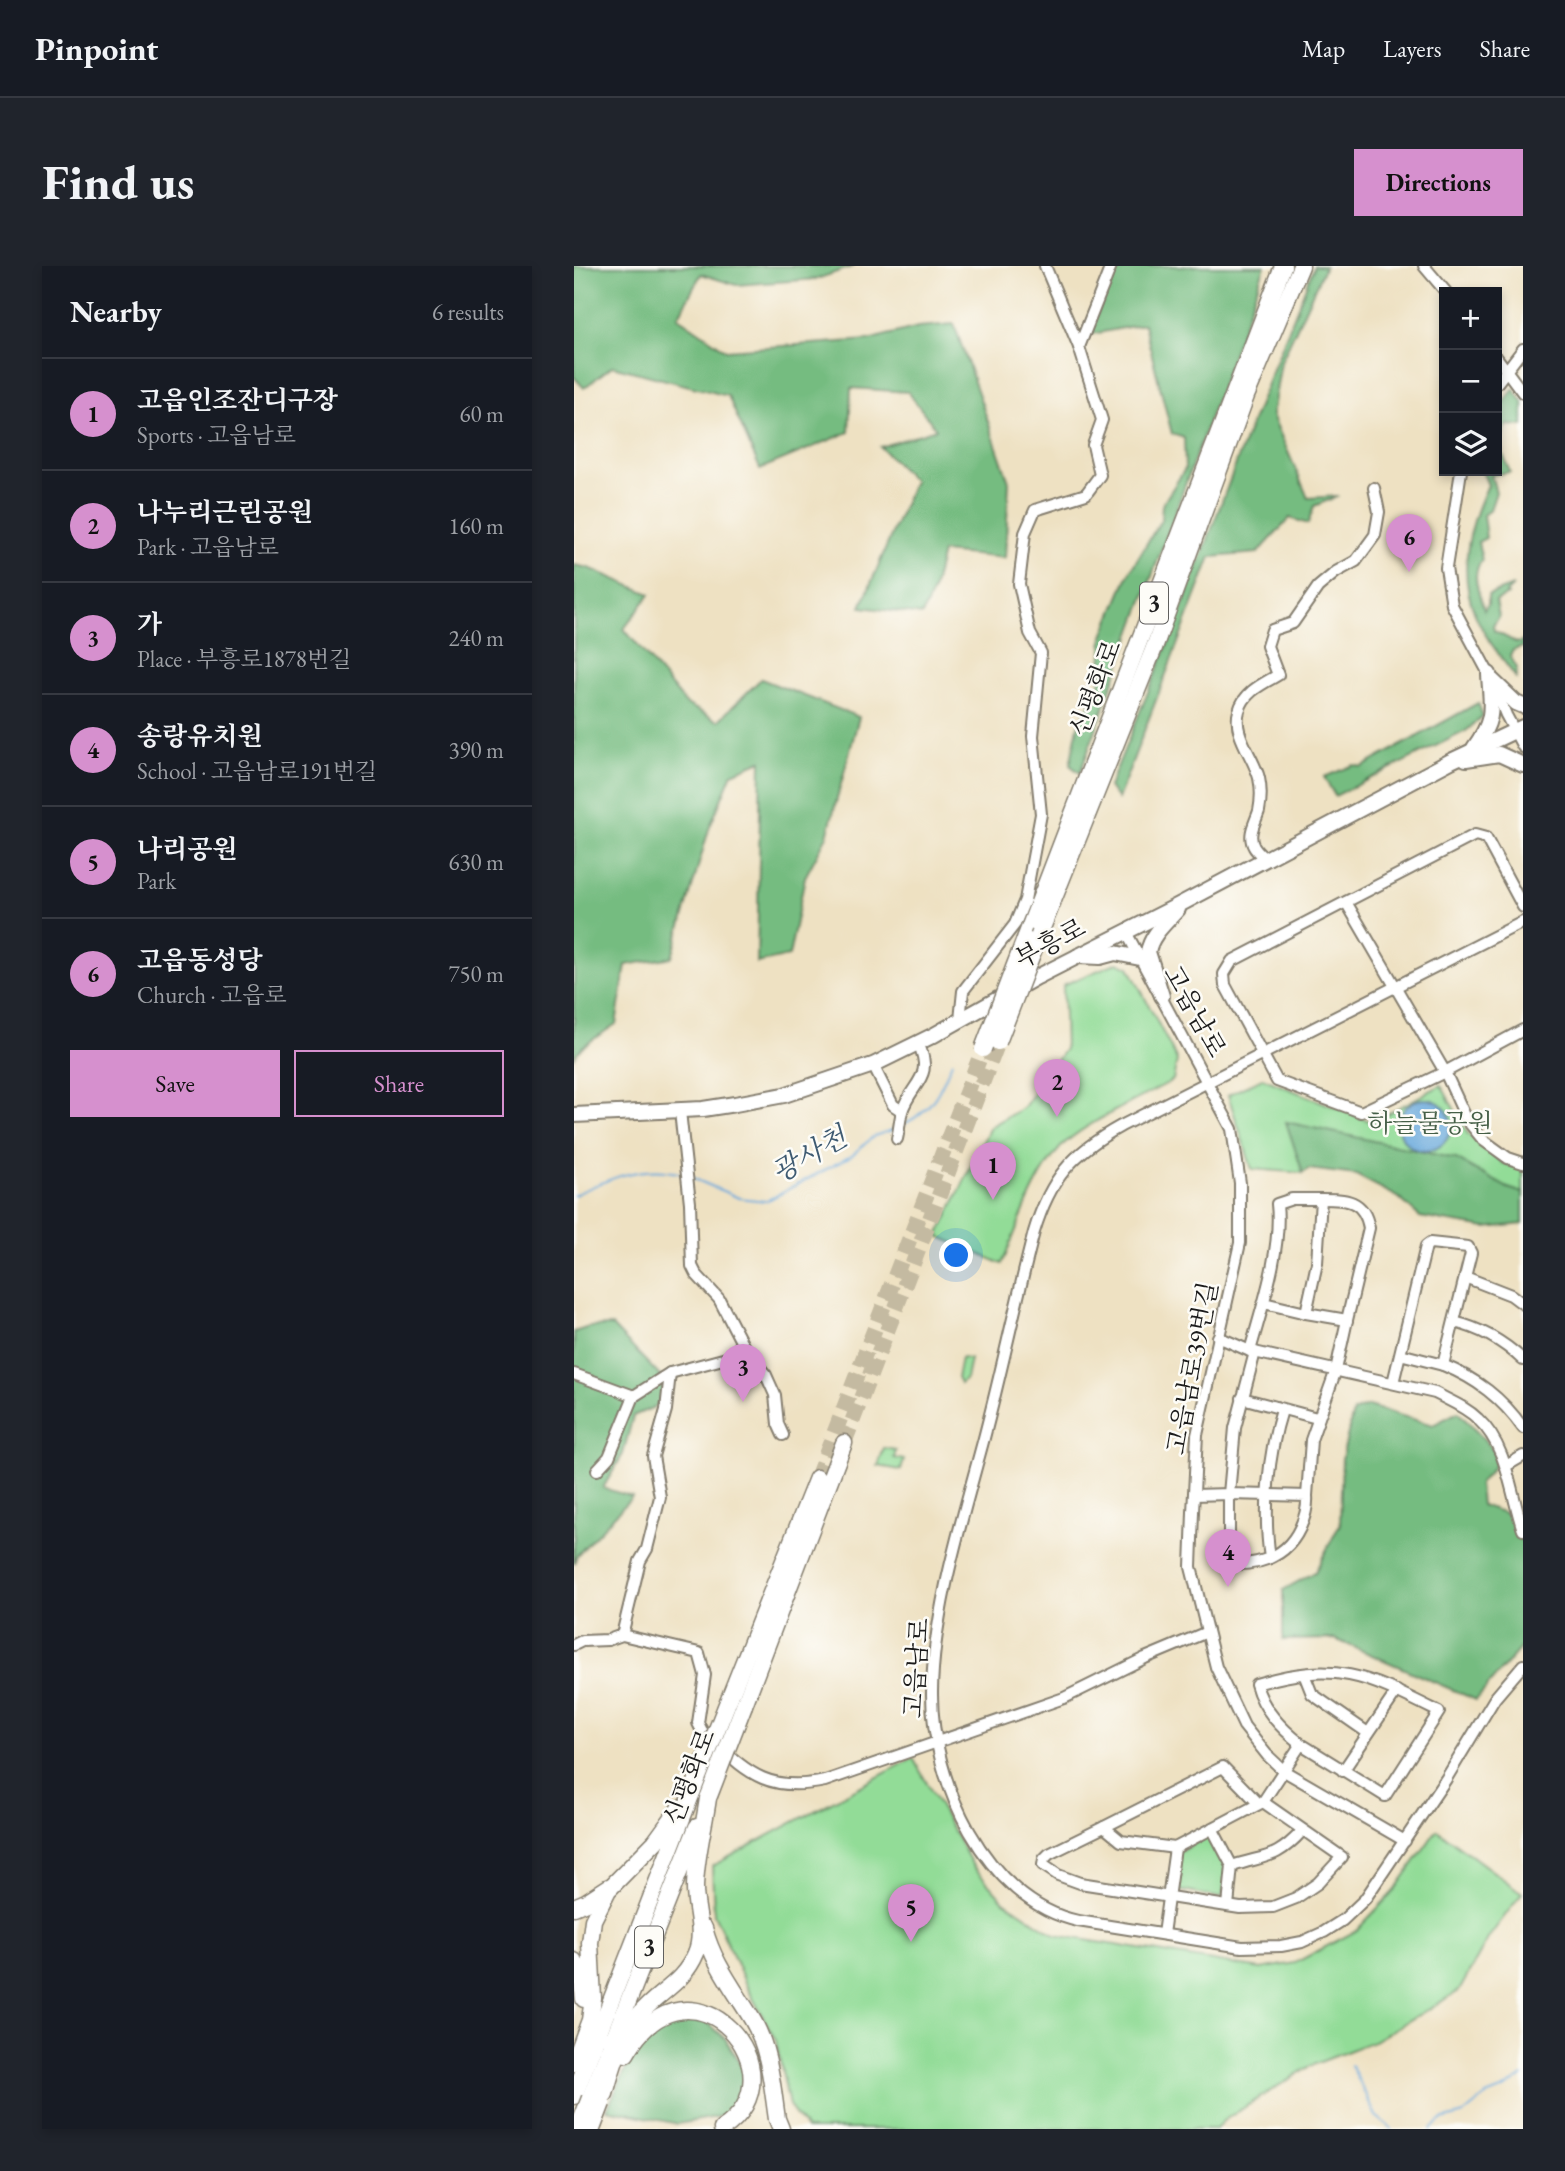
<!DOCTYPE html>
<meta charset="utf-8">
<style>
body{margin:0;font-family:"EB Garamond","Noto Serif KR",serif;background:#20242c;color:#f1f3f6}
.controls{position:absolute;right:21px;top:21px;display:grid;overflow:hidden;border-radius:0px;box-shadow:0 4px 10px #0003}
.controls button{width:63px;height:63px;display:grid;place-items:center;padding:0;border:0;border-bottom:2px solid #363941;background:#171b24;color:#f1f3f6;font:35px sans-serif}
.you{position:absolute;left:383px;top:990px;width:24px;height:24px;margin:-18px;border:5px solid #fff;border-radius:50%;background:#1a73e8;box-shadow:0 0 0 10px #1a73e833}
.badge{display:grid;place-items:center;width:46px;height:46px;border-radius:50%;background:#d690ce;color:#111;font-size:23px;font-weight:700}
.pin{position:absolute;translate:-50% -58px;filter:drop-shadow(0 2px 4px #0008)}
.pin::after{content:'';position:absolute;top:37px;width:24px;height:21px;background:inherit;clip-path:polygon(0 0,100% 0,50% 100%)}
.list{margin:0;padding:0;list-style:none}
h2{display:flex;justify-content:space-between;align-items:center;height:91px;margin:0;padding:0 28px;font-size:30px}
h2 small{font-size:23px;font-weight:400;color:#9ea1a6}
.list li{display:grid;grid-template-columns:46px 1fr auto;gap:21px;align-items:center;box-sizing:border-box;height:112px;padding:0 28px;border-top:2px solid #363941}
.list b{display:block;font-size:26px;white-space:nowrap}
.list p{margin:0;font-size:23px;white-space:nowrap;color:#9ea1a6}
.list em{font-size:23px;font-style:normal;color:#9ea1a6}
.actions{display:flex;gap:14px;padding:21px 28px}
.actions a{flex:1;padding:16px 0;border:2px solid #d690ce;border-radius:0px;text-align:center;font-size:24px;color:#d690ce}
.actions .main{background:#d690ce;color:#111}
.icon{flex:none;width:38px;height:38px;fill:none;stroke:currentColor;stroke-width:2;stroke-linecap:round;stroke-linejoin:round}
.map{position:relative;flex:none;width:949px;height:1863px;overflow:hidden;border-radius:0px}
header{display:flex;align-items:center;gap:42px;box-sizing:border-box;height:98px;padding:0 35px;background:#171b24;border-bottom:2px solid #363941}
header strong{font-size:33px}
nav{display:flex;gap:38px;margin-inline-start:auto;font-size:24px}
.intro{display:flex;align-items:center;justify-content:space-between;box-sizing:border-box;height:168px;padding:0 42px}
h1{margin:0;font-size:49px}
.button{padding:18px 32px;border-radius:0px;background:#d690ce;color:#111;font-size:24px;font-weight:700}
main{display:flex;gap:42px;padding:0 42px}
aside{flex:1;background:#171b24;border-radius:0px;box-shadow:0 4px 10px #0003}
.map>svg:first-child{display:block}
.green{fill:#92dc97;stroke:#577c5a;stroke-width:2}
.forest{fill:#75bc80;stroke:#486c4e;stroke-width:2}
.water{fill:#69a9dc;stroke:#42627c;stroke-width:2}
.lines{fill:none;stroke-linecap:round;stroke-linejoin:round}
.stream{stroke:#69a9dc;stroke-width:2}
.highway-tunnel{stroke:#c4baa1;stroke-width:16;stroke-dasharray:16 8;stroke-linecap:butt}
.minor-casing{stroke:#857e6f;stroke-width:14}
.major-casing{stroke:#857e6f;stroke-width:18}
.highway-casing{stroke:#857e6f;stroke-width:19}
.minor{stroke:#fff;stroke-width:10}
.major{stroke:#fff;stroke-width:14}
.highway{stroke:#fff;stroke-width:16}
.highway-bridge-casing{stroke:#857e6f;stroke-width:19;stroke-linecap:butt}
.highway-bridge{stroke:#fff;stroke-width:16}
.labels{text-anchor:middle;stroke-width:5;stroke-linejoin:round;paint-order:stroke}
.shield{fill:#fdfcf7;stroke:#605f5e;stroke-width:2}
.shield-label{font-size:24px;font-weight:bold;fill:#1c1c1c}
.street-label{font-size:26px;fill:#1c1c1c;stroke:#fdfcf7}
.park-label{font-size:26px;fill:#455f47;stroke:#fdfcf7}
.water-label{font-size:28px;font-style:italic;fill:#3f5b72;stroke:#fdfcf7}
</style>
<header>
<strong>Pinpoint</strong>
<nav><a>Map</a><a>Layers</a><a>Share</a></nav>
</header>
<div class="intro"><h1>Find us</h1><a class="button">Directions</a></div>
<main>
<aside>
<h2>Nearby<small>6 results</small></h2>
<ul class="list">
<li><span class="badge">1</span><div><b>고읍인조잔디구장</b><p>Sports · 고읍남로</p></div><em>60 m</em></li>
<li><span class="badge">2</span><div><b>나누리근린공원</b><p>Park · 고읍남로</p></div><em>160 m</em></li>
<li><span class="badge">3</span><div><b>가</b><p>Place · 부흥로1878번길</p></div><em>240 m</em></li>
<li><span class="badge">4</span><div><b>송랑유치원</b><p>School · 고읍남로191번길</p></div><em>390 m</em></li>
<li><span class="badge">5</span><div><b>나리공원</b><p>Park</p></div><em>630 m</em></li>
<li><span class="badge">6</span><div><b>고읍동성당</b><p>Church · 고읍로</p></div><em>750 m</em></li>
</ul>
<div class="actions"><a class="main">Save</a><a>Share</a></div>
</aside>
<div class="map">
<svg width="949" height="1863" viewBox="0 0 949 1863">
<rect width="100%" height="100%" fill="#fdfcf7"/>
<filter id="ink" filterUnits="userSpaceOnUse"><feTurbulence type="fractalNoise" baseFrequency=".0143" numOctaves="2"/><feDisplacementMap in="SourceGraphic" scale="14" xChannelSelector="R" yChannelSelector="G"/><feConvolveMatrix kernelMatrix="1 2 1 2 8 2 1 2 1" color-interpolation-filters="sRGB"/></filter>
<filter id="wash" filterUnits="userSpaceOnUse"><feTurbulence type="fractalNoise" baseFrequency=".00686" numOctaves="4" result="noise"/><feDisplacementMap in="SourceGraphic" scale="28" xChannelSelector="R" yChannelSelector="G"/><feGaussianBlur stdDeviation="1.57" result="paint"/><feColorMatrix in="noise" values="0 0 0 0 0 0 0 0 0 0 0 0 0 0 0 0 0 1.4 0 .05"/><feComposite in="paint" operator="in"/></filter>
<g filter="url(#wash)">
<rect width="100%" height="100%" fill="#eee1c2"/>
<g class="green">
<path d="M544,696L555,701L603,794L599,814C570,831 508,858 487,881C458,913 445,960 428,998L364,970L416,861L450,841L491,783L489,719Z"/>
<polygon points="688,812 798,856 867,819 894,868 929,897 949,903 949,927 713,856 729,907 678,903 654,829"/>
<polygon points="387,1092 396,1093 392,1113 386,1118 383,1112"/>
<polygon points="310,1182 322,1184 320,1192 330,1194 327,1204 304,1200"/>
<polygon points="339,1492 399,1600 430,1635 481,1669 687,1703 721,1697 782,1665 820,1625 863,1564 948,1627 915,1671 885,1725 800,1775 736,1800 649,1855 642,1863 232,1863 215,1840 202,1775 174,1723 140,1648 138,1600"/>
<polygon points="636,1569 654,1601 648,1632 598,1623 605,1586"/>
</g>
<g class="forest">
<polygon points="0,0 280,0 243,13 162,19 127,8 104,51 152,84 294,74 344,61 380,58 435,216 431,292 368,286 359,324 348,349 287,341 340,215 306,181 362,163 334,126 277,122 275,166 186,203 154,130 38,100 10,122 0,111"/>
<polygon points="542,0 691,0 506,507 496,499 504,460 526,419 529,370 555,307 587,254 588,239 611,203 610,172 598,168 570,58 514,69"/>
<polygon points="740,0 751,0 707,96 698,149 734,232 765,230 740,240 734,258 716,252 684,287 637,291 544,533 535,521 604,353 675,163"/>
<path d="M940,123L949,136V160L933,159C923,177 928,188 936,206L917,209L922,226L916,244L909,249L912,272L904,276L908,294C896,309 905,326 910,344L914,338V329L939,320L932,327L934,329L922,335L925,351L919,360L920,365L943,377L949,375V381L939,384L936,390L943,402L942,412C928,392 910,371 901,348C883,305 895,259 914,219L908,205H923V146Z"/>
<polygon points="0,299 15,302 76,328 50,363 112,438 144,455 187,413 285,451 253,570 231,611 215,690 183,697 187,495 158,507 135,563 98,691 52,699 42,758 8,781 0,791"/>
<polygon points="904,437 909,450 892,465 761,530 750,511 780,499 788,501"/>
<polygon points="712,856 882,893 934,922 949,927 949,958 912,962 846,951 824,931 782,909 735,903 729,907"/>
<polygon points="38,1060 90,1114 85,1139 59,1150 49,1188 29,1222 58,1231 3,1289 0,1298 0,1066 15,1061"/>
<polygon points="794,1140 859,1159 884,1146 920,1184 920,1200 905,1218 907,1239 937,1249 949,1277 949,1379 902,1434 761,1373 709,1374 709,1324 741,1306 766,1258 768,1192 779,1146"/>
<polygon points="102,1754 132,1755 151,1772 171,1807 166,1829 153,1849 104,1858 33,1843 60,1786"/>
</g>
<circle class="water" cx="851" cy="859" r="26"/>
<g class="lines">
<g class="stream">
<path d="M332,857C359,843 367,823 378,796"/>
<polyline points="116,911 165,932 192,935 277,890 300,870 321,863"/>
<path d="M0,929C34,913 69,897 108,908"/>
<polyline points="777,1799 802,1850 818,1863"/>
<polyline points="857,1863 868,1854 890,1848 912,1830 930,1823 949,1810"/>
</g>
</g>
</g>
<g filter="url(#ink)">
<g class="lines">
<g class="highway-tunnel">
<polyline points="270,1177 424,776"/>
<polyline points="243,1212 409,783"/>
</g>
<g class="minor-casing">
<g id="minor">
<polyline points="850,0 872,26"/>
<polyline points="505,81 537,0"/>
<polyline points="923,92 949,127"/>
<polyline points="923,117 949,83"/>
<polyline points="887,205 872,302 878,339 915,408 932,449 949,481"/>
<path d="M691,593C688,590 682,585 680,581C673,569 681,557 685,545C687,535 687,521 685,512C680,491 658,468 665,445C670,426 688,418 704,409L693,380L698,364L719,357L744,321L762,306L782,295L801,269L805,246L800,222"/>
<polyline points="772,636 871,806 893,854 909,874 934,892 949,897"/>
<polyline points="949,641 912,572 901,569 658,695 650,708 651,719 703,815 787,846 871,806 949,764"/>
<path d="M949,656L547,860C498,887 476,913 460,966C442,1035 428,1104 410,1172C389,1251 359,1345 358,1426C357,1513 411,1635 504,1655L668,1681L707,1680L728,1676L750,1666L769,1654L791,1633L872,1513L921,1432L949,1399"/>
<polyline points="552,666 658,863 666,917 666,977 623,1169 619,1246 617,1301 642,1401 670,1460 693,1489 710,1505 831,1575"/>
<polyline points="386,754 389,725 441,658 451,634 467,548 459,470 467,387 456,367 445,318 451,267 461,244 512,228 526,209 519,179 528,154 505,81 471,0"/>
<polyline points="299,799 319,839 328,845"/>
<polyline points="106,845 116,937 118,1000 122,1008 145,1033 172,1085 192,1109 201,1129 204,1158 209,1169"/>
<path d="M323,873C325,864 326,853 328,845C338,816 361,812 344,777"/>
<polyline points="891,1011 937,1029 949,1038"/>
<path d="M732,1047L773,1054L795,962C790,933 772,933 747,933"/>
<path d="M880,1056C905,1062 930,1076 949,1094"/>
<path d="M644,1071L676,1085L861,1127C876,1135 892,1141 904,1153C934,1181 936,1226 949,1264"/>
<path d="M676,1085C688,1041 708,984 703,938L718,933H747L743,997L732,1047L690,1037"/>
<path d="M869,1099C903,1113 928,1132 949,1162"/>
<polyline points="0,1108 60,1130 96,1107 164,1089 172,1085"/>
<polyline points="819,1117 852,980 856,977 894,981 897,987 869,1099 826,1088"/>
<polyline points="668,1132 743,1152"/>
<polyline points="932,1200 949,1190"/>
<polyline points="23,1204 35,1191 60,1130"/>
<path d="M620,1229L655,1228V1274L658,1298C688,1299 713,1290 726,1262C731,1251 734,1241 733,1230L655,1228L661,1162L681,1086"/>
<polyline points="733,1230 737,1174 762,1104 773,1054"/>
<path d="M696,1292C689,1246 694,1188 708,1144"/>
<polyline points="48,1369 66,1295 73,1283 86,1231 79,1190 92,1144 96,1107"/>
<path d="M0,1379L8,1375L34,1374L48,1369L125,1387L131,1409L124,1457L128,1465C171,1503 189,1528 251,1515L490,1432L571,1392L633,1366"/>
<polyline points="730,1408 738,1428 794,1467"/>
<polyline points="769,1505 823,1425"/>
<path d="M685,1538L649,1501L530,1561L547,1575L601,1582L685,1538L689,1536L727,1478C707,1462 689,1444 682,1418C764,1394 793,1410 865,1446L811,1530L727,1478"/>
<polyline points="530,1561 475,1588 470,1593 469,1599 484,1609 506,1617 666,1642 699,1641 722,1632 744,1617 768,1591 689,1536"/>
<polyline points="638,1562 658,1600 654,1640"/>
<path d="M658,1600C691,1589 702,1594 728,1565"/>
<polyline points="589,1668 601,1582"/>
</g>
</g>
<g class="major-casing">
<g id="major">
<polyline points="918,414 942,437 949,440"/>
<path d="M900,482C922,451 917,443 915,408"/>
<polyline points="892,493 925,488 949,499"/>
<polyline points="504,690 526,691 541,687 566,692"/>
<path d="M588,730L574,686C577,668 593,656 604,643"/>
<polyline points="0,849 129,843 161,838 210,829 299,799 360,769 463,711 601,641 877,495 949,461"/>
</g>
</g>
<g class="highway-casing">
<g id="highway">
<polyline points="466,667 580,382 672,130 727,0"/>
<polyline points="451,673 709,0"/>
<polyline points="155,1433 243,1212"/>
<polyline points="170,1439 270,1177"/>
<polyline points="0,1641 12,1636 35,1621"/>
<path d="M130,1662C139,1697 160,1723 178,1753C196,1783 198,1820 203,1853L207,1863"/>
<polyline points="0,1695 7,1707 10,1733"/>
<path d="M52,1788C117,1675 232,1809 148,1863"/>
<polyline points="0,1797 16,1754 19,1732 16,1677 19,1654 34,1624 81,1576 105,1543"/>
<path d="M31,1828C38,1802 47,1770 65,1749C85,1725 109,1718 122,1687C131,1667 121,1643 121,1623C121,1593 130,1562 134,1532"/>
<polyline points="0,1830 119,1524"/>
<polyline points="16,1832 123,1561"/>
</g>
</g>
<use href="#minor" class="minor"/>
<use href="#major" class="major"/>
<use href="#highway" class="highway"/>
<g class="highway-bridge-casing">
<g id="highway-bridge">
<polyline points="424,776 466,667"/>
<polyline points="409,783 451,673"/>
<polyline points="119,1524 155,1433"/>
<polyline points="135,1530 170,1439"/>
<polyline points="4,1863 16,1832"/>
<polyline points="18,1863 28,1837"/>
</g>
</g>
<use href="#highway-bridge" class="highway-bridge"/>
</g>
</g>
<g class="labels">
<g class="shield">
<rect x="566" y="316.5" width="28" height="41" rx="5"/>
<rect x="61" y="1660.5" width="28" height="41" rx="5"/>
</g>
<g class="shield-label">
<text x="580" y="345">3</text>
<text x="75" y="1689">3</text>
</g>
<g class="street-label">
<text transform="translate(521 422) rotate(-69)" y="9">신평화로</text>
<text transform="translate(476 677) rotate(-28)" y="9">부흥로</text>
<text transform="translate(621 745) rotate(61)" y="9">고읍남로</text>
<text transform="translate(618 1102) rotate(-79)" y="9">고읍남로39번길</text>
<text transform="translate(342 1402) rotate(-86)" y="9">고읍남로</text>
<text transform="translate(115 1511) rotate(-69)" y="9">신평화로</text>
</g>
<g class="park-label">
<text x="856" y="866">하늘물공원</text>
</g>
<g class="water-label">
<text transform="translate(235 888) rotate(-30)" y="10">광사천</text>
</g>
</g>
</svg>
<div class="controls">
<button>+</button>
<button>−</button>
<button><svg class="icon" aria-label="layers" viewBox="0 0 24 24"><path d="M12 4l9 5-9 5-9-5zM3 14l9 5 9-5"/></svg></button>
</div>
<div class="you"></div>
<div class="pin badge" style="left:419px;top:934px">1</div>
<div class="pin badge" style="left:483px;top:851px">2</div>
<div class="pin badge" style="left:169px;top:1136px">3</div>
<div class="pin badge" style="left:654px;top:1321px">4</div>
<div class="pin badge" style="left:337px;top:1676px">5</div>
<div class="pin badge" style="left:835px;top:306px">6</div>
</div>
</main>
